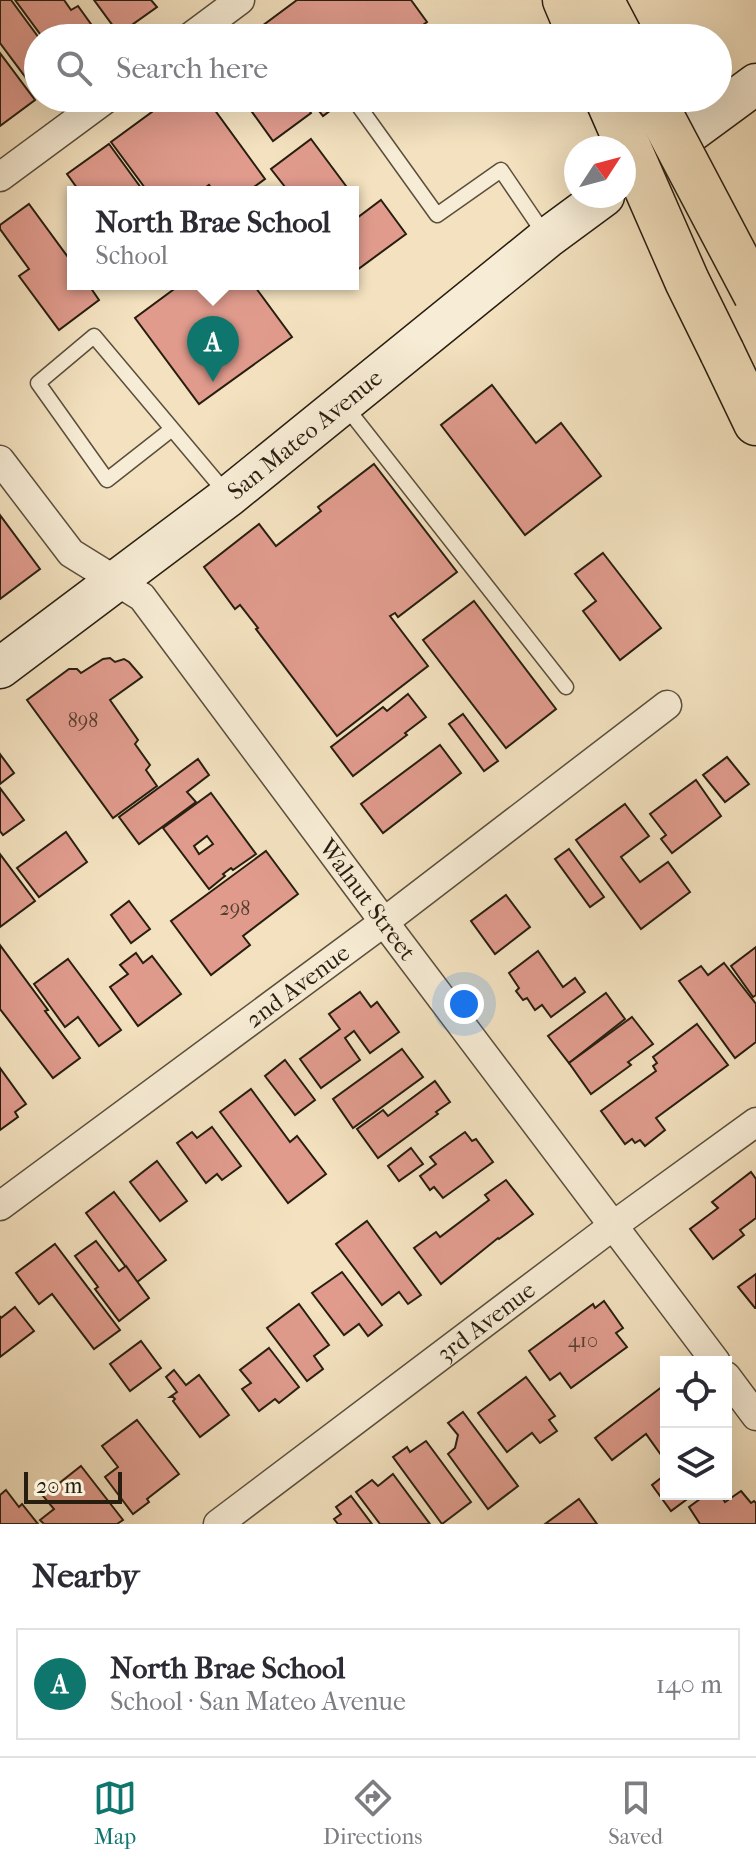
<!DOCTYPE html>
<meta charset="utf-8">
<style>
body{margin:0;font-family:"IM FELL French Canon",serif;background:#f7f7f7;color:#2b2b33}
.controls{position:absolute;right:24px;bottom:24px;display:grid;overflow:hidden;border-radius:0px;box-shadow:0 8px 32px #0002}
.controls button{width:72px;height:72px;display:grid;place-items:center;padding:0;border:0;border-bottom:2px solid #e1e1e2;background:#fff;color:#2b2b33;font:40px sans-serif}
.compass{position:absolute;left:564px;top:136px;width:72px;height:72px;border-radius:50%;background:#fff;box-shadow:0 8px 32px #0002;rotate:54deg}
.scale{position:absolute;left:24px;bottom:20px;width:98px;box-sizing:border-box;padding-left:8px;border:4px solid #271e10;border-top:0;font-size:22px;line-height:28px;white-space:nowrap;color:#271e10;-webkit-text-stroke:6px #f7ecd5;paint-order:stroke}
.you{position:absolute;left:464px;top:1004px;width:28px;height:28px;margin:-20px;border:6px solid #fff;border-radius:50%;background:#1a73e8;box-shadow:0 0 0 12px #1a73e833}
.badge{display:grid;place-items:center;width:52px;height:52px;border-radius:50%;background:#0f766e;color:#fff;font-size:26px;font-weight:700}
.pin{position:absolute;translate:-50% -66px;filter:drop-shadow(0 2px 4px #0008)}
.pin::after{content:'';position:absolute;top:42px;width:28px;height:24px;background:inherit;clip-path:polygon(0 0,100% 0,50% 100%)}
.popup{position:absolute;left:67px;top:186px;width:292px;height:104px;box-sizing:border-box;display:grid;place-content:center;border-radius:0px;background:#fff;filter:drop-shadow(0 2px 6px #0005);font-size:26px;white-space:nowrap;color:#7c7c81}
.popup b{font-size:30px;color:#2b2b33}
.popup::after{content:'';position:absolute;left:50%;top:100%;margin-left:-16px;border:16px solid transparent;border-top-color:#fff}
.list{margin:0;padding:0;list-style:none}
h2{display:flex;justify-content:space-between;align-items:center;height:104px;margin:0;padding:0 32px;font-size:34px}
h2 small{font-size:26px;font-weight:400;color:#7c7c81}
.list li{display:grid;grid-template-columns:52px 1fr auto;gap:24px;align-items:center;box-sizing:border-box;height:112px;margin:0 16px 16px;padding:0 16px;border:2px solid #e1e1e2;border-radius:0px}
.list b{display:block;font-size:30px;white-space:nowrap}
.list p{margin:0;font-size:26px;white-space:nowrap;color:#7c7c81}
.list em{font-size:26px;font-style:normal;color:#7c7c81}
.icon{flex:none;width:44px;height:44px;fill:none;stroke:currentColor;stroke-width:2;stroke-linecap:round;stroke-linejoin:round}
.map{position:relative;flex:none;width:756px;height:1524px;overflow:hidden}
.search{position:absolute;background:#fff;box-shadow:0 8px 32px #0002;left:24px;right:24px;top:24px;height:88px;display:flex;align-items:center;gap:20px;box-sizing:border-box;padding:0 28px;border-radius:44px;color:#7c7c81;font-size:30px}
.sheet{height:232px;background:#fff}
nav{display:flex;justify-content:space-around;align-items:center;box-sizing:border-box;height:112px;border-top:2px solid #e1e1e2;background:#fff;font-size:22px;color:#7c7c81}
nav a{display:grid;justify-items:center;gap:4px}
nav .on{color:#0f766e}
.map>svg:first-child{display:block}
.building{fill:#e09b8d;stroke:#271e10;stroke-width:2;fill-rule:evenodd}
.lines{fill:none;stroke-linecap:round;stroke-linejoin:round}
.lane-casing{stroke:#5a4f3c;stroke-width:17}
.street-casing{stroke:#5a4f3c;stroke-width:31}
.secondary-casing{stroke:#271e10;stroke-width:43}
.highway-casing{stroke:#271e10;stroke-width:47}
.lane{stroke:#f7ecd5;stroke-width:14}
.street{stroke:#f7ecd5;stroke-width:28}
.secondary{stroke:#f7ecd5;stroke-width:40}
.highway{stroke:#f3e1bf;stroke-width:44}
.highway-bridge-casing{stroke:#271e10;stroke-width:47;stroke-linecap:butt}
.highway-bridge{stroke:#f3e1bf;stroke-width:44}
.labels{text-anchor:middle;stroke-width:6;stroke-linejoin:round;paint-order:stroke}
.number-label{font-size:20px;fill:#553d2f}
.street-label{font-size:24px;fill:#271e10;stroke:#f7ecd5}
</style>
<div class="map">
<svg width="756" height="1524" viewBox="0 0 756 1524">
<rect width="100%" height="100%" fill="#f3e1bf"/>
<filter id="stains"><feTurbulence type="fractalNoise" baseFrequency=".0025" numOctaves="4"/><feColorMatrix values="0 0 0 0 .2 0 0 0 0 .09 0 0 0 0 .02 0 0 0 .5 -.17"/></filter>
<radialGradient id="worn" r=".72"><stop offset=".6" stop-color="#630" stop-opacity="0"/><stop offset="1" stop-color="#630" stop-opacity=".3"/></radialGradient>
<g class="building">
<polygon points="0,0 11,0 39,38 38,94 0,43"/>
<polygon points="15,0 64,0 71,10 78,6 101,38 43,38"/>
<polygon points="94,0 151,0 157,7 119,34"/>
<polygon points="297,0 411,0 427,22 405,38 265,38 258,29"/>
<polygon points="0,53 35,100 0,126"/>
<polygon points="171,98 206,98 265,179 247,192 214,192 209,185 199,192 148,192 111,142"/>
<polygon points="242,98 299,98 311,113 273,141"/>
<polygon points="309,98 347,98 323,116"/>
<polygon points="311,139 346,186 338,192 289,192 271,169"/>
<polygon points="109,144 144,192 80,192 67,174"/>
<polygon points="381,200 406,234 353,273 353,221"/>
<polygon points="29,204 73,264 73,284 88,284 99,300 59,330 19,276 29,269 0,229 0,225"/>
<polygon points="181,284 253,284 292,337 199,404 135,318"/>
<polygon points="492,385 536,443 561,423 601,476 525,535 441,425"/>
<polygon points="374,464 457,572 398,617 395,613 390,616 428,666 337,736 256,629 258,628 240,605 235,609 204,567 259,524 276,546 321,511 318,507"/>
<polygon points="0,515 40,569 0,599"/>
<polygon points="603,553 661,628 620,660 583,611 596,601 575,574"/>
<polygon points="474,601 556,709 506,748 423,640"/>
<polygon points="110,658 115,662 124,659 129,662 142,677 110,700 138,740 135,744 150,765 146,770 157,786 113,818 27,700 69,669 77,669 81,673 103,659"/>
<polygon points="408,694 426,717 405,733 407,735 353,776 331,747 383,707 387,711"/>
<polygon points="463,714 498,761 484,771 449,724"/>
<polygon points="440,745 461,773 383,833 361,804"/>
<polygon points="0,754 14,773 0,784"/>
<polygon points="727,757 749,784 725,802 703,775"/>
<polygon points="198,759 209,775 187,792 196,802 139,844 119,817"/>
<polygon points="696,780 721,816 672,853 661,839 666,835 650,814"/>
<polygon points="0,788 24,820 3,835 0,831"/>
<path d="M211,793L256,854L233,870L231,868L223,874L225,876L209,889L163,828ZM207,836L213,844L199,854L194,846Z"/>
<polygon points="625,804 649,836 621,857 640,882 668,862 690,892 641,929 576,840"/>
<polygon points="66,832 87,862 39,897 17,868"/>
<polygon points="569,849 604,897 590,907 555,859"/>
<polygon points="266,851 298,894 243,936 250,945 211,975 171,921"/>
<polygon points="0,854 35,901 0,927"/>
<polygon points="506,895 530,927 495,954 471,921"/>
<polygon points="129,901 150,929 131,943 111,915"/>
<polygon points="0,945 48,1010 45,1011 80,1058 53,1078 0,1009"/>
<polygon points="756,947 756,995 753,997 731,966"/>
<polygon points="538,951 563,987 575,978 585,992 551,1017 542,1005 535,1010 527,998 523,1000 516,991 519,988 509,973"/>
<polygon points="136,953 143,963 152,956 181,994 138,1026 110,987 128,974 120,965"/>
<polygon points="68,959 121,1030 99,1046 78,1017 65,1027 34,984"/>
<polygon points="724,963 756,1004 756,1042 735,1058 679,981 701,966 708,975"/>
<polygon points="360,992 371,1007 377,1002 399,1032 370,1053 354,1031 345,1038 360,1060 321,1088 300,1059 340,1029 329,1014"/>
<polygon points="606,993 625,1019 569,1063 548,1036"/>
<polygon points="632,1017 653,1044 628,1062 631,1065 591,1094 569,1063"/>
<polygon points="697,1024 728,1065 656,1118 665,1130 645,1146 640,1140 635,1143 632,1139 625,1144 601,1111 656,1071 653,1066 657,1063 653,1057"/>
<polygon points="402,1049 423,1077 353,1128 333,1099"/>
<polygon points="285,1060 315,1100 295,1115 265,1076"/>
<polygon points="0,1068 26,1104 15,1112 18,1117 0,1130"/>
<polygon points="435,1081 450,1102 436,1112 438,1114 378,1158 357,1129 383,1110 388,1116"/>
<polygon points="251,1089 290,1142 297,1136 326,1174 288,1203 220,1112"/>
<polygon points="212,1127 241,1166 222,1180 217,1174 206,1183 177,1143 192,1132 197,1138"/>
<polygon points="465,1132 472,1141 476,1139 493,1162 443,1198 434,1187 430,1190 420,1176 436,1164 430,1157"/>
<polygon points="411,1148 423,1164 399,1181 388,1166"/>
<polygon points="157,1161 187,1201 160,1221 130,1182"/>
<polygon points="751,1172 756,1179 756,1218 740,1230 744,1235 713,1259 690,1229 718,1208 712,1202"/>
<polygon points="506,1180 533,1214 499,1239 498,1238 441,1284 414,1248 436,1232 440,1237 489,1200 485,1195"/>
<polygon points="114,1192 166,1260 137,1282 86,1213"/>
<polygon points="367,1221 421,1295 408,1304 399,1292 382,1305 336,1244"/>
<polygon points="96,1241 119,1271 126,1266 149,1298 119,1321 95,1289 98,1287 75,1256"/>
<polygon points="55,1244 120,1330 94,1349 52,1294 39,1304 16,1273"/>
<polygon points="342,1272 382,1325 368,1336 359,1324 344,1335 312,1293"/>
<polygon points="756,1274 756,1308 755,1308 738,1287"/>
<polygon points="604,1301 623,1328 616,1333 627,1347 571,1388 560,1373 550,1380 529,1351 593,1304 595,1308"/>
<polygon points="299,1304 329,1345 314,1356 323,1369 307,1381 267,1328"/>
<polygon points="15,1307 34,1331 0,1357 0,1316 1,1318"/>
<polygon points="141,1341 161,1368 130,1391 110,1364"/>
<polygon points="269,1348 299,1387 279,1403 275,1399 259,1411 242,1389 251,1383 240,1370"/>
<polygon points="174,1370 186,1385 199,1375 229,1415 200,1437 173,1401 175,1399 173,1397 170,1397 177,1392 166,1377"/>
<polygon points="526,1377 555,1416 549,1420 557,1431 540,1443 532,1433 507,1452 478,1413"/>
<polygon points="663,1386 666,1389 666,1462 646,1434 612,1460 595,1438"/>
<polygon points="463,1412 518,1486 488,1509 448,1454 455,1448 458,1435 448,1423"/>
<polygon points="137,1420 179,1474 147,1499 149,1502 133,1514 105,1477 118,1467 102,1446"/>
<polygon points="426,1441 471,1502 442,1524 393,1457 407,1447 410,1452"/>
<polygon points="81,1466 123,1520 117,1524 44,1524 40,1520 54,1509 43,1496"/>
<polygon points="393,1474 430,1524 380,1524 356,1492 372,1480 378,1486"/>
<polygon points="666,1474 666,1494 694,1494 671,1511 652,1485"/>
<polygon points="6,1490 19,1507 22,1504 38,1524 0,1524 0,1495"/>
<polygon points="741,1491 751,1503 754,1501 756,1503 756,1524 700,1524 689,1507 707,1494 720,1494 725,1502"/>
<polygon points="351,1496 372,1524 338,1524 334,1519 341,1514 336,1507"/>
<polygon points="579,1499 597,1524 545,1524"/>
</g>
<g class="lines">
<g class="lane-casing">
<g id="lane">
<polyline points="358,105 437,215 501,170 545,235"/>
<polyline points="346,407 566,687"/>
<polyline points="172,429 107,480 38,383 94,336 226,493"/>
</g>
</g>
<g class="street-casing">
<g id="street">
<polyline points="189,38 240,0"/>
<polyline points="0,177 107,98"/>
<path id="s1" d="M0,460L71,553L142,597L384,922L716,1362"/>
<path id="s2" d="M0,1206L384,922L667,705"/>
<polyline points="726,1376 756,1416"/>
<path id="s3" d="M218,1524L614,1225L756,1122"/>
</g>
</g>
<g class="secondary-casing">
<g id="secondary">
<polyline points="650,162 756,84"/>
<path id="s4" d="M0,668L229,496L547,238L604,196"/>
</g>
</g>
<g class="highway-casing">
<g id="highway">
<polyline points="565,0 581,38"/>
<polyline points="601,0 621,38"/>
<polyline points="722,352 756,423"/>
</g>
</g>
<use href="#lane" class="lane"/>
<use href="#street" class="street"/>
<use href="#secondary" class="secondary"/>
<use href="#highway" class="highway"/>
<g class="highway-bridge-casing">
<g id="highway-bridge">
<polyline points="607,98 687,281 722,352"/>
<polyline points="652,98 756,295"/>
</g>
</g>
<use href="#highway-bridge" class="highway-bridge"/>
</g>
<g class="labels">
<g class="number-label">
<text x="83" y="727">898</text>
<text x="235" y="915">298</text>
<text x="583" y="1347">410</text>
</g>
<g class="street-label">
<text dy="8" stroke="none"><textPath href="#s4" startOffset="384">San Mateo Avenue</textPath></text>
<text dy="8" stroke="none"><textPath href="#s1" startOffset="578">Walnut Street</textPath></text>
<text dy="8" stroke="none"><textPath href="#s2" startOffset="370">2nd Avenue</textPath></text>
<text dy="8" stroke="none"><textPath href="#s3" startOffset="336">3rd Avenue</textPath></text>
</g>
</g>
<rect width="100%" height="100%" filter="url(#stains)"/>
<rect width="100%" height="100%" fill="url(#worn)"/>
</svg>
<div class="controls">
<button><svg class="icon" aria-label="locate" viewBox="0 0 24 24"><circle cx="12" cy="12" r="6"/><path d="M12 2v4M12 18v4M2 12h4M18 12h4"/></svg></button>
<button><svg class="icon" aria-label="layers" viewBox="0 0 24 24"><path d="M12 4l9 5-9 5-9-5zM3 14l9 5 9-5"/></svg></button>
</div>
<svg class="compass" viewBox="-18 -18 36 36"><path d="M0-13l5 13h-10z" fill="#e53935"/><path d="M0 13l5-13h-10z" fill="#7c7c81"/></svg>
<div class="scale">20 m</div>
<div class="you"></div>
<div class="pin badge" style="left:213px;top:382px">A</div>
<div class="popup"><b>North Brae School</b>School</div>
<div class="search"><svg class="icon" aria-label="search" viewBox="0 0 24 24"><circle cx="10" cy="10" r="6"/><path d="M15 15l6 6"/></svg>Search here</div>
</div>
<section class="sheet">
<h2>Nearby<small></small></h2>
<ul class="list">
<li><span class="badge">A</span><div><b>North Brae School</b><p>School · San Mateo Avenue</p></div><em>140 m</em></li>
</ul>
</section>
<nav>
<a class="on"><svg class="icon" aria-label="map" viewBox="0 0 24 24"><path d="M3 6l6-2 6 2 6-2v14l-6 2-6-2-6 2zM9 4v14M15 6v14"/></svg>Map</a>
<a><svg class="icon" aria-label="directions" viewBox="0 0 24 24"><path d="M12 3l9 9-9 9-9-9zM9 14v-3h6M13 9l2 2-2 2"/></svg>Directions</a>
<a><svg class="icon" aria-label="saved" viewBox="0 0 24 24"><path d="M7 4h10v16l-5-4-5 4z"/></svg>Saved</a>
</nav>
